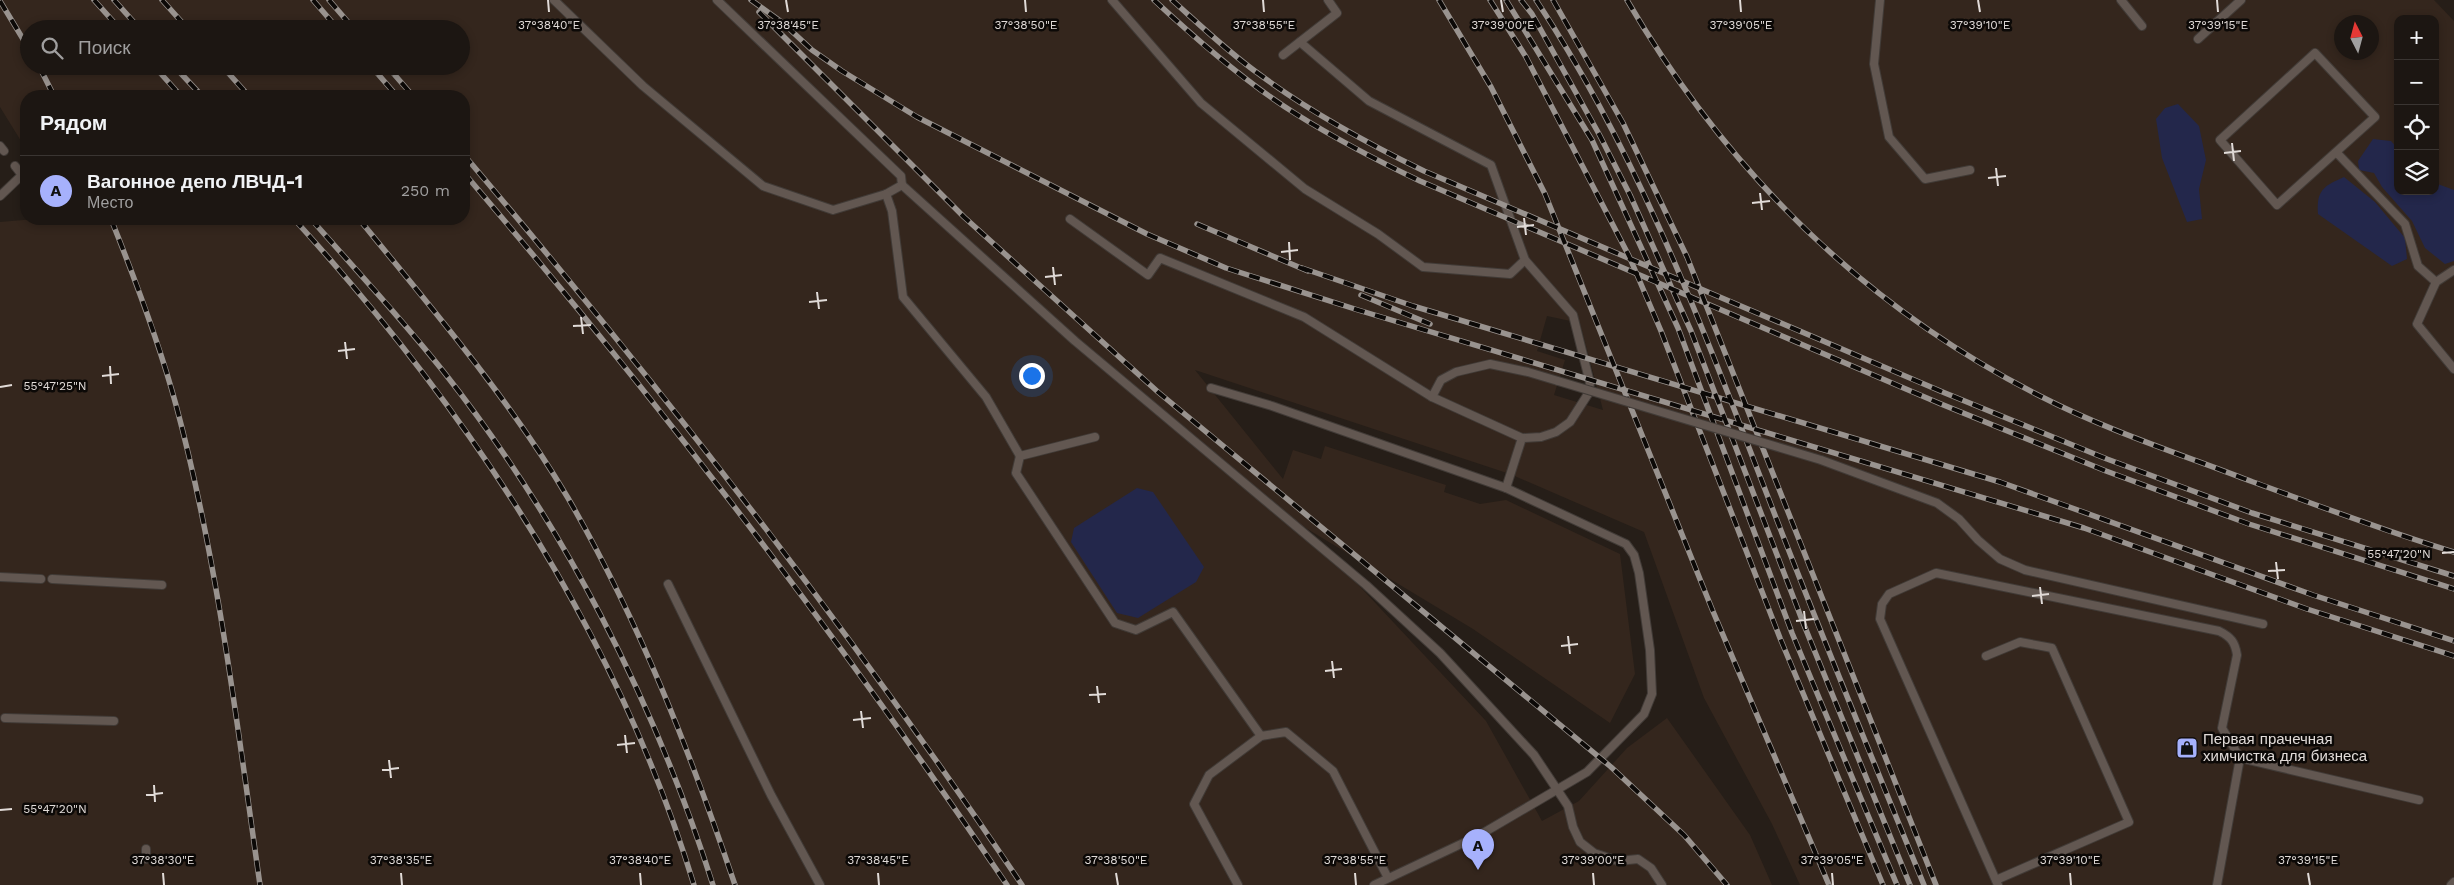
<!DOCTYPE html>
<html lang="ru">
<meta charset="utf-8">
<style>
body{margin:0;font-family:"Work Sans",sans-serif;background:#292320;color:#f1f3f6}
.controls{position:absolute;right:15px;top:15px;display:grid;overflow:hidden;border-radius:10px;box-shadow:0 2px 8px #0003}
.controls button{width:45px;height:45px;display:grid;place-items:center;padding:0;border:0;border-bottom:1px solid #3a3532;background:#1c1612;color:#f1f3f6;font:25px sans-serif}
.compass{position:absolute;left:2334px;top:15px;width:45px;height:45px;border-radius:50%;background:#1c1612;box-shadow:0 2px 8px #0003;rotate:354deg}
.you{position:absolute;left:1031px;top:375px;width:18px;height:18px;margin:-12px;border:4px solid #fff;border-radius:50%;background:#1a73e8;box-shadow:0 0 0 8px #1a73e833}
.badge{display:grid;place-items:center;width:32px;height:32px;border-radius:50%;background:#a6b1fc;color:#111;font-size:16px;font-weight:700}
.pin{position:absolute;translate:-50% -41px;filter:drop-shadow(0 1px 2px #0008)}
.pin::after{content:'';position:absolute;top:26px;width:18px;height:15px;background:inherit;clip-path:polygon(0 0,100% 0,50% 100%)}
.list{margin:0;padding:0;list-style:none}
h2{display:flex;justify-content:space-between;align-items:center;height:65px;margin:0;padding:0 20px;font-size:21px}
h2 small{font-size:16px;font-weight:400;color:#a09f9f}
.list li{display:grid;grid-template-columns:32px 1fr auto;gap:15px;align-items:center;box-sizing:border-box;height:70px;padding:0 20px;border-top:1px solid #3a3532}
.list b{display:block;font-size:19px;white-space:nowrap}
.list p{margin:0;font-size:16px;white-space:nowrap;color:#a09f9f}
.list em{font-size:16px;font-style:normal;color:#a09f9f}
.icon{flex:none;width:28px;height:28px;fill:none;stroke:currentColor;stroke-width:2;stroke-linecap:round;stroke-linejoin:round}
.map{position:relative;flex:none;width:2454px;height:885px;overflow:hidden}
.search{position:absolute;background:#1c1612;box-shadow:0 2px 8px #0003;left:20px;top:20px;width:450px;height:55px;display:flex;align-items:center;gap:12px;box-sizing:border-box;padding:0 18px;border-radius:28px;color:#a09f9f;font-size:19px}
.panel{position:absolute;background:#1c1612;box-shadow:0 2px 8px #0003;left:20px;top:90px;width:450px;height:135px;border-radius:20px}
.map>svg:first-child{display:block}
.built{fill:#34261d;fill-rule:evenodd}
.green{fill:#23274b}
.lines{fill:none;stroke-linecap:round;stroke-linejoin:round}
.lane-casing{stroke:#413b37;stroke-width:10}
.lane{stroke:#625751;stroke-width:8}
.rail-casing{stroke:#99938f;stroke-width:5.5}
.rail{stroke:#0c0907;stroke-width:4;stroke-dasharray:11;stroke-linecap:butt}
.lane-bridge-casing{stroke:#413b37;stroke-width:10;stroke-linecap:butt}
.lane-bridge{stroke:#625751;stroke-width:8}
.ticks{fill:none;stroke:#e1dbd8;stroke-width:2}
.labels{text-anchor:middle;stroke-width:5;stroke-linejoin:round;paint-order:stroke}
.poi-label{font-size:15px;fill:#e1dbd8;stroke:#0c0907;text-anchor:start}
.ticks-label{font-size:12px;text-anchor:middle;fill:#e1dbd8;stroke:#0c0907;stroke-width:5;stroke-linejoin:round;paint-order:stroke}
</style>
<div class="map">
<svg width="2454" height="885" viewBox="0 0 2454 885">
<rect width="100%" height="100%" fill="#261e18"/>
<path class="built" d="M0,0H2434L2454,21V885H1800L1772,824L1704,698L1644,532L1510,474L1195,370L1283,479L1293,450L1321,459L1325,446L1446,485L1444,492L1480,504L1506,500L1620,554L1635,674L1610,723L1473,629L1304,527L1486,721L1542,821L1579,801L1627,748L1667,718L1750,835L1772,885H0V222L35,219H464V96H26V149L0,107ZM2398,19H2435V191H2398ZM2342,22H2372V52H2342ZM29,29H461V66H29ZM1547,316L1580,323L1603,410L1554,395L1565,360L1537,351Z"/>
<g class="green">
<polygon points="2178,104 2199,126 2206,160 2199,189 2202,219 2187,222 2162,158 2156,119 2165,108"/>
<polygon points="2373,139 2391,141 2398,149 2398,191 2435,191 2435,183 2454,190 2454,261 2445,264 2425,248 2412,221 2382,187 2374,173 2359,170 2358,161"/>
<path d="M2344,177L2375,202L2405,238L2407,259L2392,266L2318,214C2316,190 2324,186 2344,177Z"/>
<polygon points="1137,488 1153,492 1204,567 1196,582 1138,618 1117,613 1071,542 1074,528"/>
</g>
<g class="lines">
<g class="lane-casing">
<g id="lane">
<polyline points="554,0 643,86 763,186 833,210 886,194 902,185 901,176 717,0"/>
<polyline points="1112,0 1201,103 1305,189 1378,234 1423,267 1510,274 1525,260"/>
<polyline points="1880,0 1874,64 1889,137 1925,179 1970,170"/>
<polyline points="2121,0 2142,26"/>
<polyline points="2198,39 2241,0"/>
<polyline points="1300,42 1369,101 1491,165 1525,260 1573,315 1590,383 1588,394 1570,422 1556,432 1541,437 1522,438 1506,488 1626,544 1634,555 1639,573 1650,650 1652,694 1644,714 1587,772 1478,836 1374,885"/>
<polyline points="1283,55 1337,13 1328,0"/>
<polyline points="0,146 4,151"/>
<polyline points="2336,152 2375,117 2315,53 2220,140 2277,205 2336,152 2405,224 2418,266 2436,282"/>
<polyline points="902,185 1075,341 1366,585 1440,653 1534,755 1568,806 1573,827 1580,842 1594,853 1618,861 1638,859 1651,868 1662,885"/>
<polyline points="886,194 892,211 903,297 986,397 1020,456"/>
<polyline points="0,196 22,175 15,166"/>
<polyline points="1070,219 1148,275 1160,258 1304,317 1432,397"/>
<polyline points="2454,270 2436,282 2417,324 2454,369"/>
<polyline points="1211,388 1272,406 1506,488"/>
<polyline points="1095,437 1020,456 1016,473 1115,623 1136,630 1173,612 1261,736"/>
<polyline points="1522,438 1432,397 1441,380 1456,372 1490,364 1528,372 1558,381"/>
<polyline points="1821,460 1937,503 1959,519 1978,540 2000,559 2025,570 2263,624"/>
<polyline points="0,577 41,579"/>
<polyline points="52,579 162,585"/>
<polyline points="668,584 771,795 820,885"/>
<polyline points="1986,656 2020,642 2052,648 2129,822 1996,880"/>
<polyline points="5,718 114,721"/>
<polyline points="146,849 146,859"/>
<polyline points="1238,885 1194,804 1209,775 1261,736 1286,732 1333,771 1388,878"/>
<path d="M1998,885L1880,619L1882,604L1889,594L1936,573L2219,631C2231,637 2235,642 2237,655L2222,728L2240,758"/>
<polyline points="2217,885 2240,758 2419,800"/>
<polyline points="2451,885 2454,882"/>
</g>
</g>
<use href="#lane" class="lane"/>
<g class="rail-casing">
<g id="rail">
<polyline points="94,0 120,29"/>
<polyline points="114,0 140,29"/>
<polyline points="162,0 188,29"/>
<polyline points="313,0 338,29"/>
<polyline points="329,0 354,29"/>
<polyline points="751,0 783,23 812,50 842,71 917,117 1147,234 1226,268 1358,310 2084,528 2307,609 2454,656"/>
<path d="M1154,0C1198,41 1245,82 1296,114C1336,139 1378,161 1420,181L1941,404L2106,471L2249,524L2454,589"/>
<path d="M1172,0C1200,25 1228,52 1259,74C1310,112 1367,143 1424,171L1945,393L2107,459L2252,513L2454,576"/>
<polyline points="1439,0 1491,87 1545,194 1712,609 1829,885"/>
<polyline points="1490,0 1526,57 1629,256 1661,331 1780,638 1883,885"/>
<polyline points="1506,0 1592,140 1678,328 1792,633 1897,885"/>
<polyline points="1521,0 1532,14 1599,134 1630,195 1691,331 1804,625 1910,885"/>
<path d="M1536,0C1638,153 1702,326 1768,497C1818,627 1871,756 1924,885"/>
<polyline points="1553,0 1623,123 1687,257 1936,885"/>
<path d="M1627,0C1727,171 1863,306 2040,396C2106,430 2177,453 2245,479C2314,504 2384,531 2454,552"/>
<polyline points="0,1 29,49"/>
<polyline points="759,12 964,217 1158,392 1611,767 1684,835 1727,885"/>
<polyline points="39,66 54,96"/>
<polyline points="154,66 181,96"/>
<polyline points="174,66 202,96"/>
<polyline points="222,66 249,96"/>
<polyline points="371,66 397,96"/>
<polyline points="387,66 413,96"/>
<path d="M464,155C662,388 851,631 1022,885"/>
<path d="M464,173C658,400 840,638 1007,885"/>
<path d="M111,219C135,279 159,342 176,405C218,561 237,725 260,885"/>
<path d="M294,219C470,412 617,633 694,885"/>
<path d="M311,219C355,269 401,318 443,371C563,523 654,700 713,885"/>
<path d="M359,219C432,309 509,398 568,498C640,623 689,749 735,885"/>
<polyline points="1197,224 1308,271"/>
<polyline points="1302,268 1413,306 2000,482 2313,595 2454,641"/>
<polyline points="1361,295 1430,324"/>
</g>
</g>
<use href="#rail" class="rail"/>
<g class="lane-bridge-casing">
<polyline id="lane-bridge" points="1558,381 1821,460"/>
</g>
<use href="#lane-bridge" class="lane-bridge"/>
</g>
<path class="ticks" d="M548,0L549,12M786,0L788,12M1025,0L1026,12M1263,0L1264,12M1501,0L1503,12M1740,0L1741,12M1978,0L1980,12M2217,0L2218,12M2232,143L2234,161M2224,153L2241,151M1996,168L1998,186M1988,178L2006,176M1760,193L1762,210M1752,203L1770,201M1524,218L1526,235M1517,227L1534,225M1289,242L1290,260M1281,252L1298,250M1053,267L1055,285M1045,277L1062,275M817,292L819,309M809,302L827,300M581,317L583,334M573,326L591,325M345,342L347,359M338,351L355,349M110,366L111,384M102,376L119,374M0,387L12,385M2442,553L2454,552M2276,562L2278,579M2268,571L2285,570M2040,587L2042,604M2032,596L2049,594M1804,611L1806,629M1796,621L1814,619M1568,636L1570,654M1561,646L1578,644M1332,661L1334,678M1325,671L1342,669M1097,686L1099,703M1089,695L1106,694M861,711L863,728M853,720L871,718M625,735L627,753M617,745L635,743M389,760L391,778M382,770L399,768M154,785L155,802M146,795L163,793M0,810L12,809M163,873L164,885M401,873L402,885M640,873L641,885M878,873L879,885M1116,873L1118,885M1355,873L1356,885M1593,873L1594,885M1832,873L1833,885M2070,873L2071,885M2308,873L2310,885"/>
<defs>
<g id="shop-square" transform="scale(1.125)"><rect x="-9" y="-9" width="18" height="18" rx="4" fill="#a6b1fc" stroke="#0c0907"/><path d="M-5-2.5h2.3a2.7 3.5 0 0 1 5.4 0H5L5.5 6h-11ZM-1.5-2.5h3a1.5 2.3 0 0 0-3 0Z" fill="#111"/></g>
</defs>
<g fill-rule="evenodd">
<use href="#shop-square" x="2187" y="748"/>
</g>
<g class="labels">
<g class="poi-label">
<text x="2203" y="744">Первая прачечная<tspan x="2203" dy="17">химчистка для бизнеса</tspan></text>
</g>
</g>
<g class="ticks-label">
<text x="549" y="29">37°38'40"E</text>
<text x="788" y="29">37°38'45"E</text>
<text x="1026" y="29">37°38'50"E</text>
<text x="1264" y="29">37°38'55"E</text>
<text x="1503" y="29">37°39'00"E</text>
<text x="1741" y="29">37°39'05"E</text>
<text x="1980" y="29">37°39'10"E</text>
<text x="2218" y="29">37°39'15"E</text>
<text x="55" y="390">55°47'25"N</text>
<text x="2399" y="558">55°47'20"N</text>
<text x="55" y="813">55°47'20"N</text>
<text x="163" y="864">37°38'30"E</text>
<text x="401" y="864">37°38'35"E</text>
<text x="640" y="864">37°38'40"E</text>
<text x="878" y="864">37°38'45"E</text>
<text x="1116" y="864">37°38'50"E</text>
<text x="1355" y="864">37°38'55"E</text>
<text x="1593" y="864">37°39'00"E</text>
<text x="1832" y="864">37°39'05"E</text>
<text x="2070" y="864">37°39'10"E</text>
<text x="2308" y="864">37°39'15"E</text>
</g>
</svg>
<div class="controls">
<button>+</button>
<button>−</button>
<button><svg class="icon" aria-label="locate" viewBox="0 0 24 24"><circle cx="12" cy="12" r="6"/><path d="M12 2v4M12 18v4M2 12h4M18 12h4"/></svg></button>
<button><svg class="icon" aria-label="layers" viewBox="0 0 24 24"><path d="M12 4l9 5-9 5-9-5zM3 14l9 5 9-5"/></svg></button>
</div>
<svg class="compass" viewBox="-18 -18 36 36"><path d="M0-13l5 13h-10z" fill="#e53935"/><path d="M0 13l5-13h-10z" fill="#a09f9f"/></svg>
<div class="you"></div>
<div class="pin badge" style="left:1478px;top:870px">A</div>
<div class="search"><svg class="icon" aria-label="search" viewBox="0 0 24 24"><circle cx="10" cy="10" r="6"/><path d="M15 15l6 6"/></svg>Поиск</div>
<section class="panel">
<h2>Рядом<small></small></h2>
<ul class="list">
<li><span class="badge">A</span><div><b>Вагонное депо ЛВЧД-1</b><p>Место</p></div><em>250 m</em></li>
</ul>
</section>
</div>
